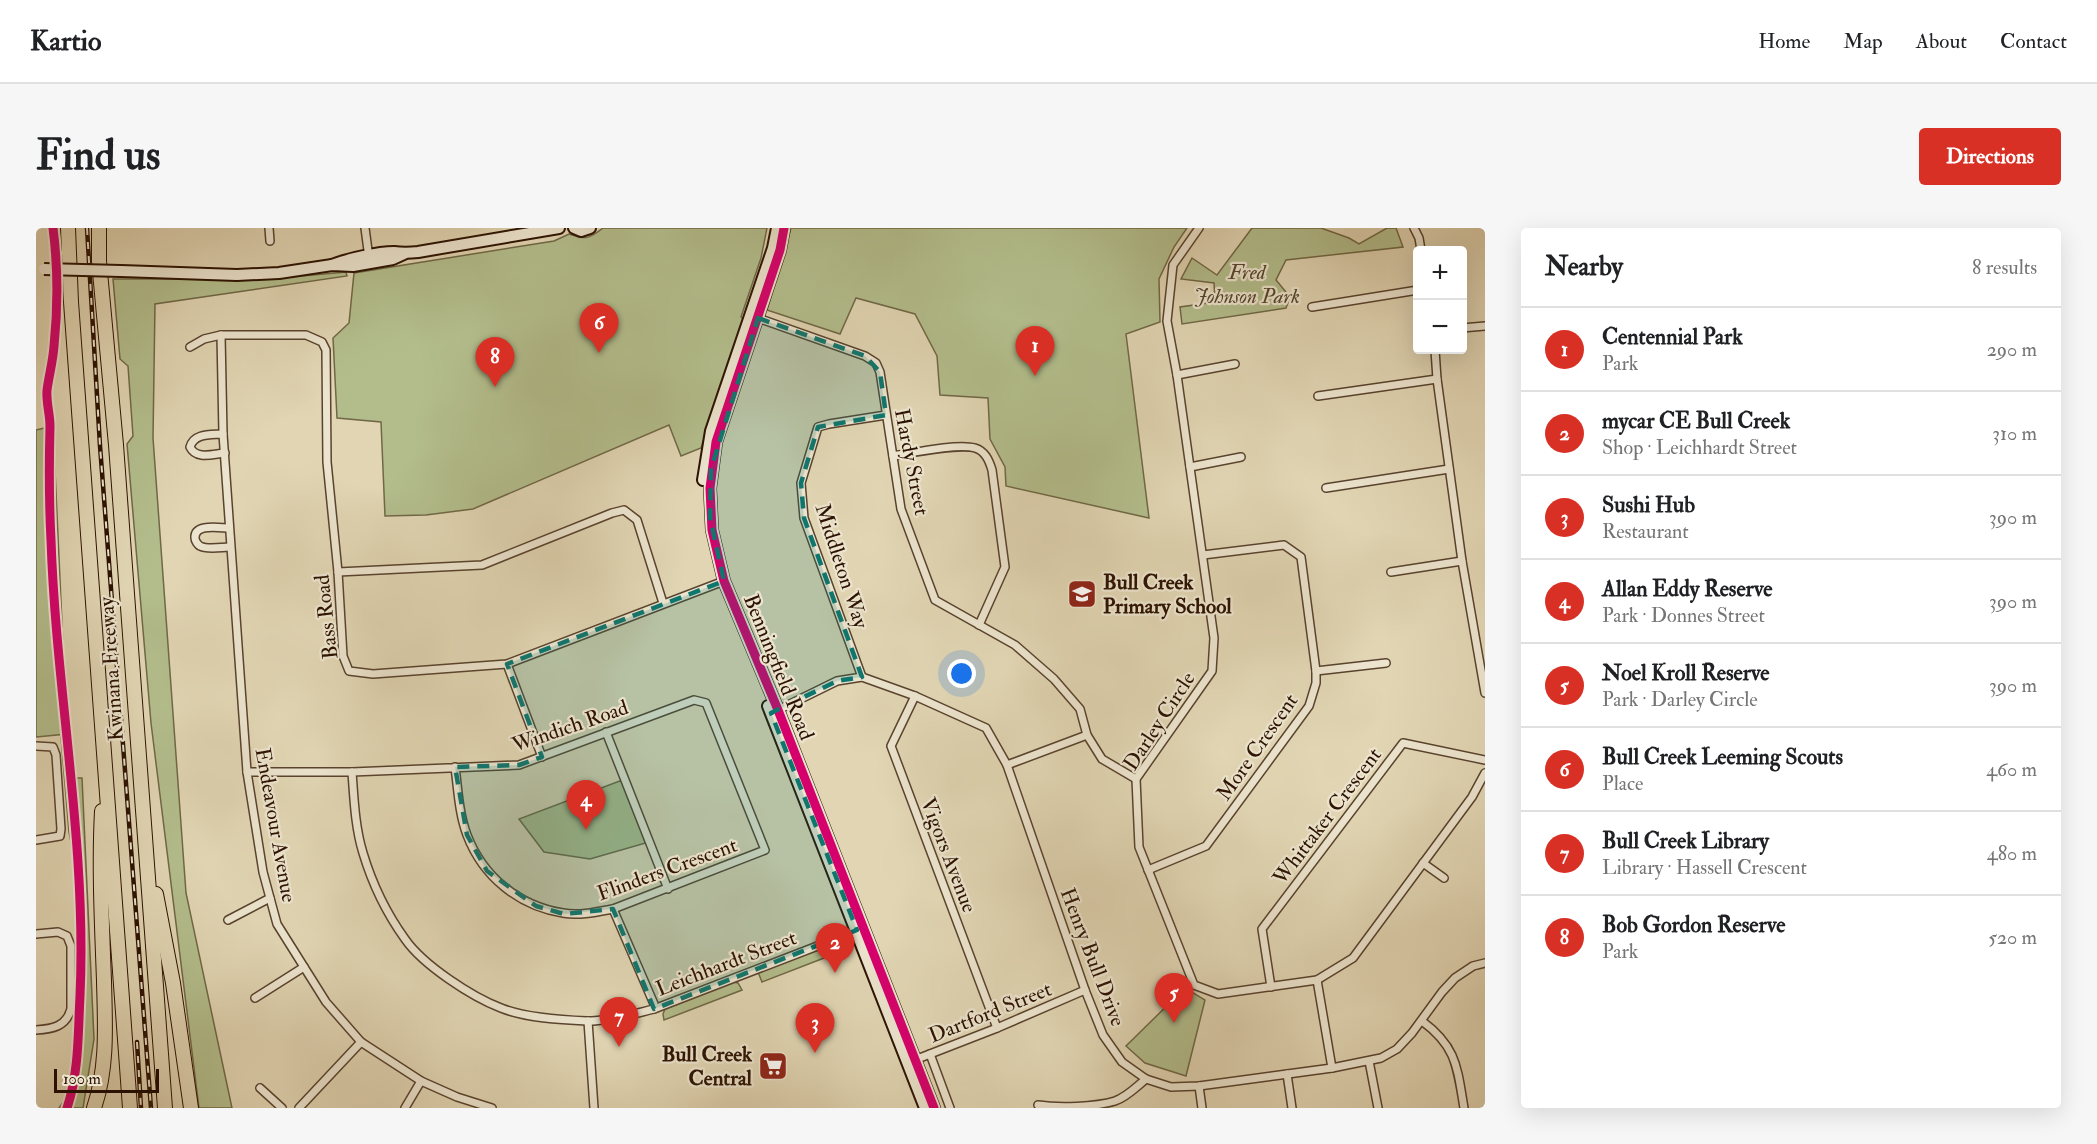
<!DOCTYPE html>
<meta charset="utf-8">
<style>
body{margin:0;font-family:"IM FELL Double Pica",serif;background:#f6f6f6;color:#202124}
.controls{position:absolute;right:18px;top:18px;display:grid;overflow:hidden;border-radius:6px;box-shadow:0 6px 24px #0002}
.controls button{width:54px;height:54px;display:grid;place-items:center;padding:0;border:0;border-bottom:2px solid #e0e0e0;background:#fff;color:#202124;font:30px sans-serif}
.scale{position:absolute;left:18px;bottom:15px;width:105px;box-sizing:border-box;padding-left:6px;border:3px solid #2c1201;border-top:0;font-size:16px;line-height:21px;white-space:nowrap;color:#2c1201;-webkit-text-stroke:4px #ece4ce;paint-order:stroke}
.you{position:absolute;left:926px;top:446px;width:21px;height:21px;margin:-15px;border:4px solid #fff;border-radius:50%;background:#1a73e8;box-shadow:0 0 0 9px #1a73e833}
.badge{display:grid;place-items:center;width:39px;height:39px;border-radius:50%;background:#d93025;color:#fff;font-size:20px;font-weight:700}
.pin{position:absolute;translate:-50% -50px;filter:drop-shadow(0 2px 3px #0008)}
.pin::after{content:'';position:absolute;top:32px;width:21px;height:18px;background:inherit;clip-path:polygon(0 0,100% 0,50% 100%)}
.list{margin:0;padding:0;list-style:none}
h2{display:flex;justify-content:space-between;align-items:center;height:78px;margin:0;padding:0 24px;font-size:26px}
h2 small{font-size:20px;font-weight:400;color:#757577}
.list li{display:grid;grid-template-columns:39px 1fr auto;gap:18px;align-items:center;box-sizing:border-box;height:84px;padding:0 24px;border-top:2px solid #e0e0e0}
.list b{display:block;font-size:22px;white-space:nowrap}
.list p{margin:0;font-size:20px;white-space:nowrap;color:#757577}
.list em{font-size:20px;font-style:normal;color:#757577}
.map{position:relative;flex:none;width:1449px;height:880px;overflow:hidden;border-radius:6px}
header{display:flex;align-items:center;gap:36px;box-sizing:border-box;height:84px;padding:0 30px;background:#fff;border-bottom:2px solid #e0e0e0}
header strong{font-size:28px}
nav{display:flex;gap:33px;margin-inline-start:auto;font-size:21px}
.intro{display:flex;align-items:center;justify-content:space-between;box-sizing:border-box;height:144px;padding:0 36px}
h1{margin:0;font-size:42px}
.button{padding:15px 27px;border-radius:6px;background:#d93025;color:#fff;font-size:21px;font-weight:700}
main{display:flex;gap:36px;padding:0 36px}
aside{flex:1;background:#fff;border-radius:6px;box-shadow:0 6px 24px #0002}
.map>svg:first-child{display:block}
.green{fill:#b3bd8c;stroke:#706846;stroke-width:1.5}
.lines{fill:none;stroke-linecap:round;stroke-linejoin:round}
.street-casing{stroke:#59432e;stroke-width:10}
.secondary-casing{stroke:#2c1201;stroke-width:14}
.highway-casing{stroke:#2c1201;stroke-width:16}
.street{stroke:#ece4ce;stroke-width:7}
.secondary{stroke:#ece4ce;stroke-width:10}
.highway{stroke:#e1d5b3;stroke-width:14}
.rail-casing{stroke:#2c1201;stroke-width:4.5}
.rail{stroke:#ece4ce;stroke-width:2;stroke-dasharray:7;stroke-linecap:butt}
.secondary-bridge-casing{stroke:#2c1201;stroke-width:14;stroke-linecap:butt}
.secondary-bridge{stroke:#ece4ce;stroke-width:10}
.cycleway-casing{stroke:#ece4ce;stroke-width:13}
.cycleway{stroke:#d6006c;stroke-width:9}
.marked{fill:#0f766e;fill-opacity:0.2;stroke:#0f766e;stroke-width:4.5;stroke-dasharray:12 8;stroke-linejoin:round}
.labels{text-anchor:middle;stroke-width:4.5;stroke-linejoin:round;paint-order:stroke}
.park-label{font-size:21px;font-style:italic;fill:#54452b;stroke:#ece4ce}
.street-label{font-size:21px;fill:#2c1201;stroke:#ece4ce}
.poi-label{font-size:21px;font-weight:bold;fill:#2c1201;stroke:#ece4ce;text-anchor:start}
</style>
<header>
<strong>Kartio</strong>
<nav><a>Home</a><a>Map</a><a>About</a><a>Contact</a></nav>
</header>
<div class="intro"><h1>Find us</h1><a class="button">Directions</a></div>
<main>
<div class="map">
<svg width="1449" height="880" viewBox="0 0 1449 880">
<rect width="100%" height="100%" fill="#e1d5b3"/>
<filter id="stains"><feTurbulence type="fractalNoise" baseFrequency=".00333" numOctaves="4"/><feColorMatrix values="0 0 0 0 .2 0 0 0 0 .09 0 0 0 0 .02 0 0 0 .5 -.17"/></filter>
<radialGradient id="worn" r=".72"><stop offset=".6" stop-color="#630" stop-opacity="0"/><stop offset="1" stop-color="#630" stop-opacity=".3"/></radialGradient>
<g class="green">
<path d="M567,0H731L725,30L705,89L708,91L665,220L645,228L633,197L437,281L390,287L349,288L345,194L301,190L297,110L313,95L318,45L518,13L533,6C550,12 553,11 567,0Z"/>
<polygon points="755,0 1151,0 1138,19 1123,51 1124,94 1090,106 1113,290 970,258 969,239 954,211 952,170 904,167 901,128 879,86 820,70 804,106 731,82"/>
<polygon points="1216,0 1285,0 1313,10 1323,16 1351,0 1360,0 1367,19 1250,32 1240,52 1254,69 1250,80 1146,96 1144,79 1179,74 1178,55 1145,51 1156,30 1181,47"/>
<polygon points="310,44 311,48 119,76 117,210 150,665 196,880 163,880 115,495 91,216 97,208 92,138 84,131 77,51 232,51"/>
<polygon points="17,198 31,506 0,509 0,202"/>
<polygon points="25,509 33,509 36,550 46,550 58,811 47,880 23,880 30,870 40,844 43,729 37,624 33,604"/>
<polygon points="589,551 613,614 554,631 508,624 483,591"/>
<polygon points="794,716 797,716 801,725 726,754 722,744"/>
<polygon points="697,754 702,755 706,762 628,792 627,786 629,781"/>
<polygon points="1149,760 1169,772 1150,848 1109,835 1090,818"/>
</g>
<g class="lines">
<g class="street-casing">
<g id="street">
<polyline points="233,0 234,13"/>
<polyline points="329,0 333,30"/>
<polyline points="1163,0 1137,37 1131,93 1141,147 1178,410 1176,443 1100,551 1103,619 1158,757 1182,766 1281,752 1317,730 1436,569 1449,545"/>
<polyline points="1378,0 1383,10 1385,22"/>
<polyline points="1276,79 1382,62"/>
<polyline points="719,89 829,128 840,135 844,144 865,281 899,372 979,417 1018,451 1044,481 1051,507 1066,531 1100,551"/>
<polyline points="1426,100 1449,98"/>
<polyline points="185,107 187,206 211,544 227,644 241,696 290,774 325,814 385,853 421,869 456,880"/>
<polyline points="154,119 168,111 185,107 270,107 286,114 290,122 291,234 302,344 307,428 313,443 337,446 471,436 688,353"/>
<polyline points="1399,122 1401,151 1426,333 1449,465"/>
<polyline points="1141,147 1199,136"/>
<polyline points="1282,168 1401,151"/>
<path d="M187,206C174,207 158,205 154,219C160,232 177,226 189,225"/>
<path d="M857,228C876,225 922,215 939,220C949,223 953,232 956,242L969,339L943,397"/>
<polyline points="1154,239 1205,229"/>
<polyline points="1290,260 1413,241"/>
<path d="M193,300C184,300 158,295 159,310C159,313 162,317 164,318C171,322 186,319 194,319"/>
<polyline points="302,344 446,337 576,285 588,282 601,292 627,375"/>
<polyline points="1355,344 1426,333"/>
<polyline points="471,436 506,529"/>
<polyline points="1280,443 1350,435"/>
<polyline points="826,449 768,290 765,255 782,199 793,196 850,187"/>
<polyline points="879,468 855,518 961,800"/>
<polyline points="740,483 801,453 826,449 879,468 950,500 971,537 1049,762 1067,807 1086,834 1110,851 1135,859 1163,858 1296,840 1345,830 1361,821 1376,805 1406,764 1419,750 1437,738 1449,735"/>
<polyline points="570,504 632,661"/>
<polyline points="0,518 17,519 20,527 25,601 24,608 0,612"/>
<polyline points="971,537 1051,507"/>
<path d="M211,544H316L483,537L658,472L670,475L729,622L577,681C561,684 543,688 527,685C483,678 447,649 431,607C423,586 422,562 419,539"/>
<path d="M316,544C318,571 319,599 327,625C336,655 351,686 369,711C387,737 436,769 465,780C490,790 524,792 551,793C573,793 597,786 618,781L823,702"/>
<polyline points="1387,635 1408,650"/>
<polyline points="1112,642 1170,618 1273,478 1280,455 1280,443 1265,329 1248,317 1167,327"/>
<polyline points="577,681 618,776 618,781"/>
<polyline points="192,692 234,670"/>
<path d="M0,706L22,704L31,708L35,718V781C30,799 16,801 0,802"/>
<polyline points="1281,752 1296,840"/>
<polyline points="1235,759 1226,701 1367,515 1449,532"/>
<polyline points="219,770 268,739"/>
<polyline points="552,793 558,880"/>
<path d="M1386,793C1421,819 1421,839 1428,880"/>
<polyline points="894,826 914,880"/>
<polyline points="876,833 961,800 1049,762"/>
<polyline points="1333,833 1342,880"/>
<polyline points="1251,846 1256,880"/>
<polyline points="1163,858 1166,880"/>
<polyline points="224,860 246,880"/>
<path d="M1002,877C1023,880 1059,879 1079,873C1091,869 1100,859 1110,851"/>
<polyline points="263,880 325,814"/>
<polyline points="369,880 385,853"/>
</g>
</g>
<g class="secondary-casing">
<g id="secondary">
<polyline points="538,0 545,3 554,0"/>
<polyline points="748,0 744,22 680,214 674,260 676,302 688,353 742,482 898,880"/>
<path d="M296,37C311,31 342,24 358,24C366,25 373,25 382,24L523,0"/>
<polyline points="85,43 201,47 243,45 296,37 317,38 357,31 368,26"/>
<polyline points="667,252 675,203 737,20 741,0"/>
<polyline points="732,478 889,880"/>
</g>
</g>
<g class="highway-casing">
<g id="highway">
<polyline points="32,0 35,74 94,880"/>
<polyline points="63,0 63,33 80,217 129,880"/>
<polyline points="120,666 137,755 155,880"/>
<path d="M58,880C72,839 69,795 68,753C66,696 63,640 66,583"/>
</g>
</g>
<use href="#street" class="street"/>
<use href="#secondary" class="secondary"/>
<use href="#highway" class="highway"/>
<g class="rail-casing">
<g id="rail">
<polyline points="51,0 64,218 115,880"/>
<polyline points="101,814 105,880"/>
</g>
</g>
<use href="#rail" class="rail"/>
<g class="secondary-bridge-casing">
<polyline id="secondary-bridge" points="8,41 85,43"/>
</g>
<use href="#secondary-bridge" class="secondary-bridge"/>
<g class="cycleway-casing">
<g id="cycleway">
<path d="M17,0C22,39 22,79 18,118C17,133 13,147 11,162C10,174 14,186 14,198C13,236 13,274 15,312C20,464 51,615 44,768C42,805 43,845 31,880"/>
<polyline points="748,0 744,22 680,214 674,260 676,302 688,353 742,482 898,880"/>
</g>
</g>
<use href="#cycleway" class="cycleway"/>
</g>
<path class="marked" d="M722,90L829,128L844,144L850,187L782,199L765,255L768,290L826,449L801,453L735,485L821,702L618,781L577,681L528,686L500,678L451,643L431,607L419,539L483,537L506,529L471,436L688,353L674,290L675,241Z"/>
<defs>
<g id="school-square" transform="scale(1.5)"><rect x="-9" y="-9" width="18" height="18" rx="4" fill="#8f2418" stroke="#ece4ce"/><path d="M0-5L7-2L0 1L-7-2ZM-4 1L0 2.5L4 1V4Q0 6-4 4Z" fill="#fff"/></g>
<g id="supermarket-square" transform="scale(1.5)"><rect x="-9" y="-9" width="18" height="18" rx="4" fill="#8f2418" stroke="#ece4ce"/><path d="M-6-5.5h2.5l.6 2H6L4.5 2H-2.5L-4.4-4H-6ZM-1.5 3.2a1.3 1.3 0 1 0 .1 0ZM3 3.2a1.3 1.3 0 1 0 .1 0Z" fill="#fff"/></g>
</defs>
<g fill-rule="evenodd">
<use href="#school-square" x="1046" y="366"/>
<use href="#supermarket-square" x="737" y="838"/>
</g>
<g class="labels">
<g class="park-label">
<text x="1211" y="51">Fred<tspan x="1211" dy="24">Johnson Park</tspan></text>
</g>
<g class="street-label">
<text transform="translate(876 234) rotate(79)" y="7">Hardy Street</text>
<text transform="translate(806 338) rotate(72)" y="7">Middleton Way</text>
<text transform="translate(290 389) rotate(-96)" y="7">Bass Road</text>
<text transform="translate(743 439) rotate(68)" y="7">Benningfield Road</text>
<text transform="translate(75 441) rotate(-94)" y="7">Kwinana Freeway</text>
<text transform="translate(1123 493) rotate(-57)" y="7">Darley Circle</text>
<text transform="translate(534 498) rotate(-19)" y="7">Windich Road</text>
<text transform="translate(1221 519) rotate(-55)" y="7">More Crescent</text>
<text transform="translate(1291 588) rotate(-53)" y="7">Whittaker Crescent</text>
<text transform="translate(240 597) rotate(80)" y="7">Endeavour Avenue</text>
<text transform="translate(913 627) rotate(69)" y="7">Vigors Avenue</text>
<text transform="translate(631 641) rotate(-20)" y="7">Flinders Crescent</text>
<text transform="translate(1057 729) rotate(69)" y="7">Henry Bull Drive</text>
<text transform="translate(690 735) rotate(-21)" y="7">Leichhardt Street</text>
<text transform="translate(954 784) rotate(-22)" y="7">Dartford Street</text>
</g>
<g class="poi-label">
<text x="1067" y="361">Bull Creek<tspan x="1067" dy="24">Primary School</tspan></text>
<text x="716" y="833" text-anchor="end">Bull Creek<tspan x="716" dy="24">Central</tspan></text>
</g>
</g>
<rect width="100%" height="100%" filter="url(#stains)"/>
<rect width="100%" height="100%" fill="url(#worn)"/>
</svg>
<div class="controls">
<button>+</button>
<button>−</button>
</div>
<div class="scale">100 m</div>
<div class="you"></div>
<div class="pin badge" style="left:999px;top:148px">1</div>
<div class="pin badge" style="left:799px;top:745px">2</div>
<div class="pin badge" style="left:779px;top:825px">3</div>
<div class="pin badge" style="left:550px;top:602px">4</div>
<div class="pin badge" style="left:1138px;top:795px">5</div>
<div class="pin badge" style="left:563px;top:125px">6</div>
<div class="pin badge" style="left:583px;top:819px">7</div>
<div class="pin badge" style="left:459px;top:159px">8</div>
</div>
<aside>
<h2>Nearby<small>8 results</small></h2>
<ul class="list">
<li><span class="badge">1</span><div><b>Centennial Park</b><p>Park</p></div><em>290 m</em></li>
<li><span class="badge">2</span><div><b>mycar CE Bull Creek</b><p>Shop · Leichhardt Street</p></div><em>310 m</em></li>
<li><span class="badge">3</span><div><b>Sushi Hub</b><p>Restaurant</p></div><em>390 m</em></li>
<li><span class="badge">4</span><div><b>Allan Eddy Reserve</b><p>Park · Donnes Street</p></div><em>390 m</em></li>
<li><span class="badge">5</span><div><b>Noel Kroll Reserve</b><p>Park · Darley Circle</p></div><em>390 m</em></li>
<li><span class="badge">6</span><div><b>Bull Creek Leeming Scouts</b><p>Place</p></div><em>460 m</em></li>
<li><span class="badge">7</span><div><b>Bull Creek Library</b><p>Library · Hassell Crescent</p></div><em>480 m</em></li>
<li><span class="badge">8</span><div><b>Bob Gordon Reserve</b><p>Park</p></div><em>520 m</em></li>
</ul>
</aside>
</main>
